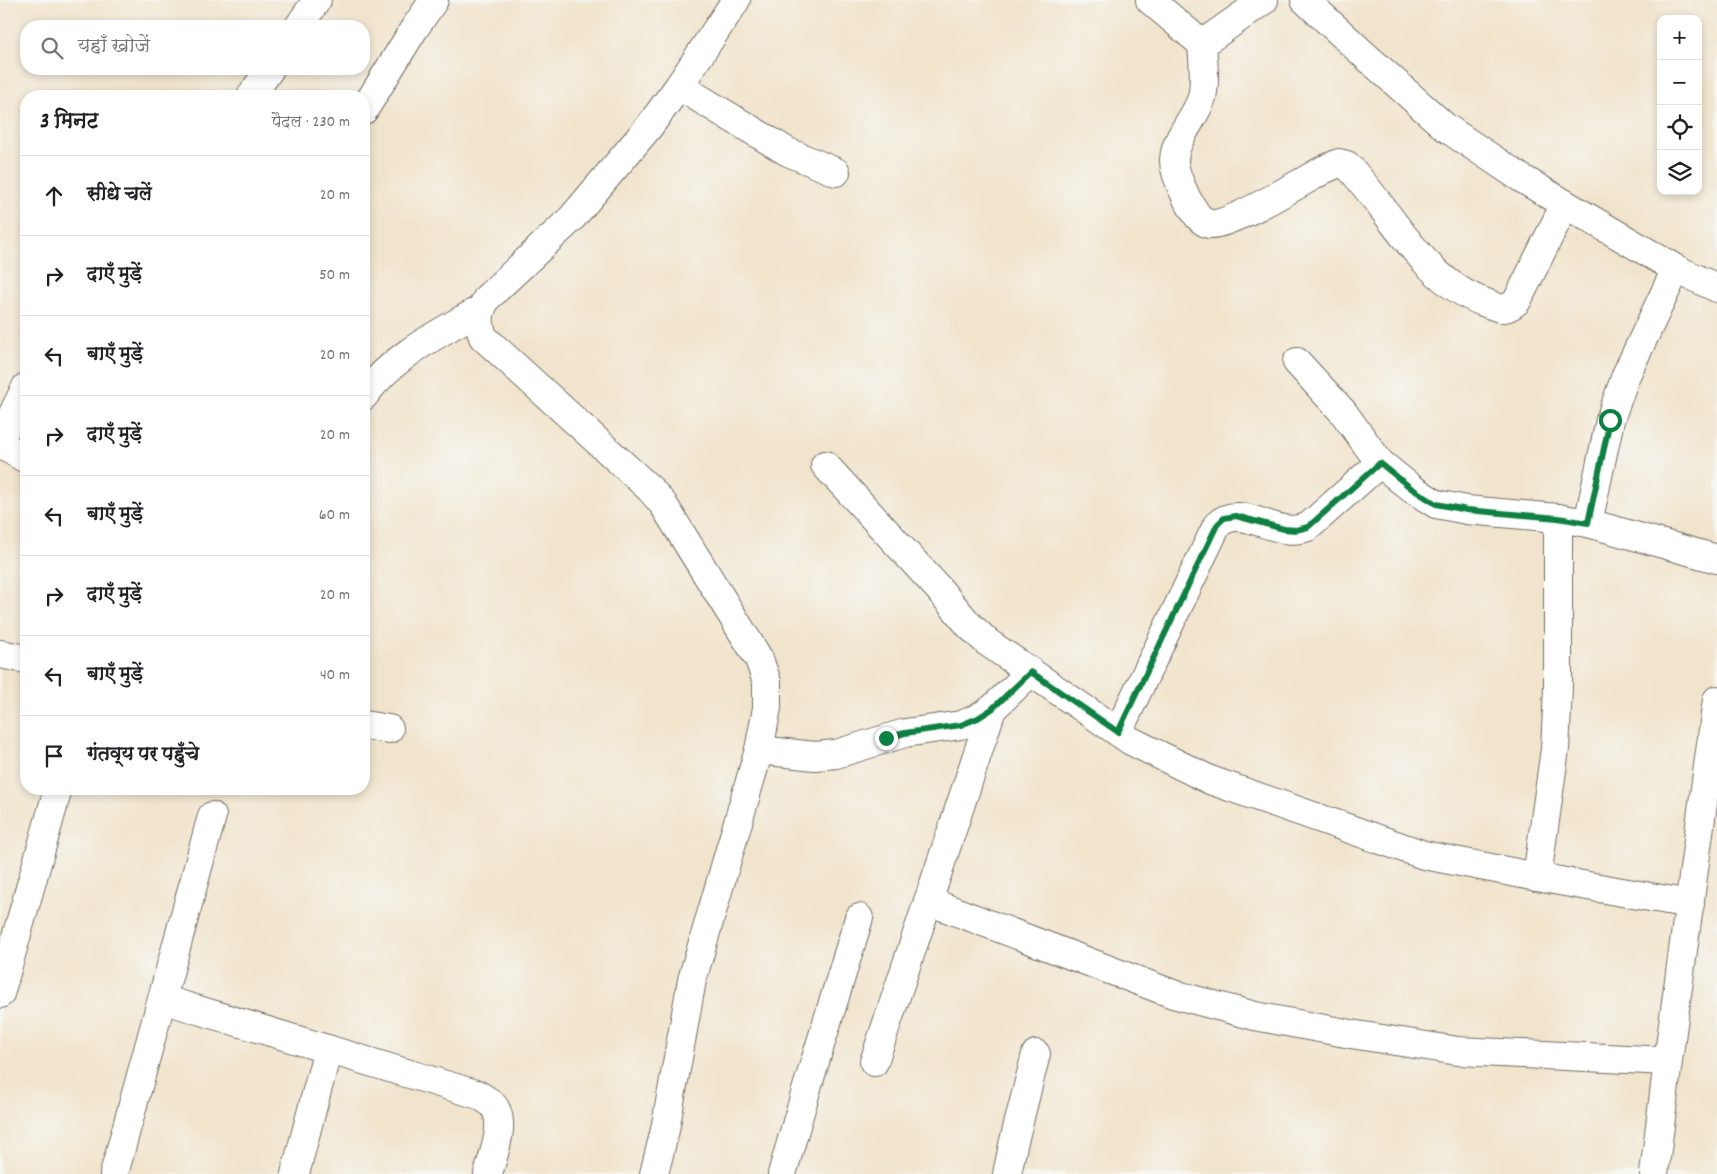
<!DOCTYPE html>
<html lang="hi">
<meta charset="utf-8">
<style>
body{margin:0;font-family:Dekko,"Playpen Sans Deva",sans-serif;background:#f2f2f2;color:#202124}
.controls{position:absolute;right:15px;top:15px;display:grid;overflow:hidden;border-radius:10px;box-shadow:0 2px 8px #0003}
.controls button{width:45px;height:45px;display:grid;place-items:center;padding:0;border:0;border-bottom:1px solid #e0e0e0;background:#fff;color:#202124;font:25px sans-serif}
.stop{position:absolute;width:15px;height:15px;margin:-11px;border:4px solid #0b8043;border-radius:50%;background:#fff}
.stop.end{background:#0b8043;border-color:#fff;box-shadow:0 1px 5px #0008}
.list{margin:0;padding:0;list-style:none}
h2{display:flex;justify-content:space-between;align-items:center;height:65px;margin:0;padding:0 20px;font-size:21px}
h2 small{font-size:16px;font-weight:400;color:#757577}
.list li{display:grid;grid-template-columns:32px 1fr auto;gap:15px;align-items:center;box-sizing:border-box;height:80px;padding:0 20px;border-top:1px solid #e0e0e0}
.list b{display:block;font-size:19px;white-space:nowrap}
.list em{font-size:16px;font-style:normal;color:#757577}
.icon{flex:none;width:28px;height:28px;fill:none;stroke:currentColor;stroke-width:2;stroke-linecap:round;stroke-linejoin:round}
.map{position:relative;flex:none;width:1717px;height:1174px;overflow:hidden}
.search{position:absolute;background:#fff;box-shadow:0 2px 8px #0003;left:20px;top:20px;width:350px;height:55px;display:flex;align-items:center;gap:12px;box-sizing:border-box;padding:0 18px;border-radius:20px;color:#757577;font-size:19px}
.panel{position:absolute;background:#fff;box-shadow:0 2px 8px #0003;left:20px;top:90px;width:350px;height:705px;border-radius:20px}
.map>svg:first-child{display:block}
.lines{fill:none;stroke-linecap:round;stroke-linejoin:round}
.street-casing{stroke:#706c63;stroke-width:30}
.street{stroke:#fff;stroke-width:28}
.route{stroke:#0b8043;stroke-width:6}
</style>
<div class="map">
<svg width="1717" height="1174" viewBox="0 0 1717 1174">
<rect width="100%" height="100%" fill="#f6f6f2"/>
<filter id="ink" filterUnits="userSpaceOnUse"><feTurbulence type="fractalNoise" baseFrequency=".02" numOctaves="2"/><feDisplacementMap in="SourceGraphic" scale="10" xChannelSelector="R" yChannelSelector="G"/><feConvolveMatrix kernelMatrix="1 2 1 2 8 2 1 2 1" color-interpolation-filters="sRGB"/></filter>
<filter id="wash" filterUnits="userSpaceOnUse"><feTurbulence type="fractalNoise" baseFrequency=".0096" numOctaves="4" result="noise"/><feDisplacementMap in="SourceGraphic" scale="20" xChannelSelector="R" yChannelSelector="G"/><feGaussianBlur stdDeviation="1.12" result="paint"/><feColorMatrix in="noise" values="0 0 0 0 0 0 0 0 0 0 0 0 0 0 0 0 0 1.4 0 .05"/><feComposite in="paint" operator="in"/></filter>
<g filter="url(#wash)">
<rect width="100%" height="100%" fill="#f1e4cc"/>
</g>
<g filter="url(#ink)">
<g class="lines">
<g class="street-casing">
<g id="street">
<polyline points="1150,0 1202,44 1264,0"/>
<polyline points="1305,0 1359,50 1445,127 1521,178 1565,204 1676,269 1717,288"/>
<polyline points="299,26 317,0"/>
<path d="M1202,44C1203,61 1206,80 1202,97C1196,118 1175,137 1174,160C1174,172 1182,188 1187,199C1193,208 1198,221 1209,224C1228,227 1305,180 1325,169L1339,163L1347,165C1392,212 1422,281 1486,303C1501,309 1505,312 1517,301L1565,204"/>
<polyline points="679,86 788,152 836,172"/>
<polyline points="251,96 270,69"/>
<polyline points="364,110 414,29 434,0"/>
<polyline points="1297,362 1343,412 1380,463 1411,488 1436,504 1467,510 1558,518 1588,523 1717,559"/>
<path d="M364,396C392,356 440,333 481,309"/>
<polyline points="0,440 26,387"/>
<polyline points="0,444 26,459"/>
<polyline points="825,465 938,588 969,625 987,642 1131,741 1210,780 1424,855 1537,877 1690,904"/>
<polyline points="1588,523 1610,420 1626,375 1676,269"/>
<polyline points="0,654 26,659"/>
<polyline points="364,725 389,729"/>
<path d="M1118,732L1217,525C1236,506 1262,526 1285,529C1293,531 1300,529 1308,527L1380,463"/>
<polyline points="759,750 815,756 836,754 905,733 961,725 978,718 992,709 1031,672"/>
<polyline points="1537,877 1555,749 1558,688 1558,518"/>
<polyline points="928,901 1173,994 1255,1016 1351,1034 1458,1051 1668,1061"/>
<polyline points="0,994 58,789"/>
<path d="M162,999L479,1095C483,1098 489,1101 492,1104C508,1120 493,1155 488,1174"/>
<path d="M874,1062C913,944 954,827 992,709"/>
<polyline points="114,1174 212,816"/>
<polyline points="295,1174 328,1049"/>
<path d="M654,1174L665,1130L692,980L759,750L767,708V682L759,659L663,504L650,489L483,337C478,320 478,314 487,298L571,219L648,128L679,86L736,0"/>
<polyline points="782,1174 806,1091 859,918"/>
<polyline points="1007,1174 1013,1145 1036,1054"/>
<polyline points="1654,1174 1668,1061 1717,700"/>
</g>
</g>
<use href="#street" class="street"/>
</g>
</g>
<g class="lines" filter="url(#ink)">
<polyline class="route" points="886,738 905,733 961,725 978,718 992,709 1031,672 1118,732 1217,525 1224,518 1236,516 1284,529 1296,530 1308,527 1380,463 1411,488 1436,504 1467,510 1558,518 1588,523 1610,420"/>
</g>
</svg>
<div class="controls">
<button>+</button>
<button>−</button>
<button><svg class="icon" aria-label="locate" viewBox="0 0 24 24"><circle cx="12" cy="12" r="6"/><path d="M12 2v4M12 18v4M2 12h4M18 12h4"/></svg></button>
<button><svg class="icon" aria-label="layers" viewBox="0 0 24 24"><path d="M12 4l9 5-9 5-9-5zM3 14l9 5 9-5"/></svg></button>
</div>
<div class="stop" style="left:1610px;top:420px"></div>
<div class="stop end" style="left:886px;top:738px"></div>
<div class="search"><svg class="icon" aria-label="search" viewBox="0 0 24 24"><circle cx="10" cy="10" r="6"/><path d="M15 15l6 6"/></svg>यहाँ खोजें</div>
<section class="panel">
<h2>3 मिनट<small>पैदल · 230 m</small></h2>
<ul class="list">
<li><svg class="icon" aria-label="ahead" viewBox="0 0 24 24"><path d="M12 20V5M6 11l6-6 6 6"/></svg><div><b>सीधे चलें</b></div><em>20 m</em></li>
<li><svg class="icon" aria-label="right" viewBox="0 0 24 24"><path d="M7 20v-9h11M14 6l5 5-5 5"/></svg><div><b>दाएँ मुड़ें</b></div><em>50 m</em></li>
<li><svg class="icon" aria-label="left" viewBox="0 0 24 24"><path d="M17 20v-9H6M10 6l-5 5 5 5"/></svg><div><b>बाएँ मुड़ें</b></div><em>20 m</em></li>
<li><svg class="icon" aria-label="right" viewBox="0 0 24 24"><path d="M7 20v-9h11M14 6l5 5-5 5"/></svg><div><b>दाएँ मुड़ें</b></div><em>20 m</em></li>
<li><svg class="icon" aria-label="left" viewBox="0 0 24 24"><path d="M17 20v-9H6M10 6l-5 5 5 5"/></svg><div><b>बाएँ मुड़ें</b></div><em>60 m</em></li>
<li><svg class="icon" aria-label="right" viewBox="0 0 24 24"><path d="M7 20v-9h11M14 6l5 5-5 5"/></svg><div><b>दाएँ मुड़ें</b></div><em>20 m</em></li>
<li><svg class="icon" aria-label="left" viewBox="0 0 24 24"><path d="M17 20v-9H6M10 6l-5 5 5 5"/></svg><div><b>बाएँ मुड़ें</b></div><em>40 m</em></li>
<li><svg class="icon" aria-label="arrive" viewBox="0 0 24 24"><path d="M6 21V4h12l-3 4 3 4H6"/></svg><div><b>गंतव्य पर पहुँचे</b></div></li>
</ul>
</section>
</div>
